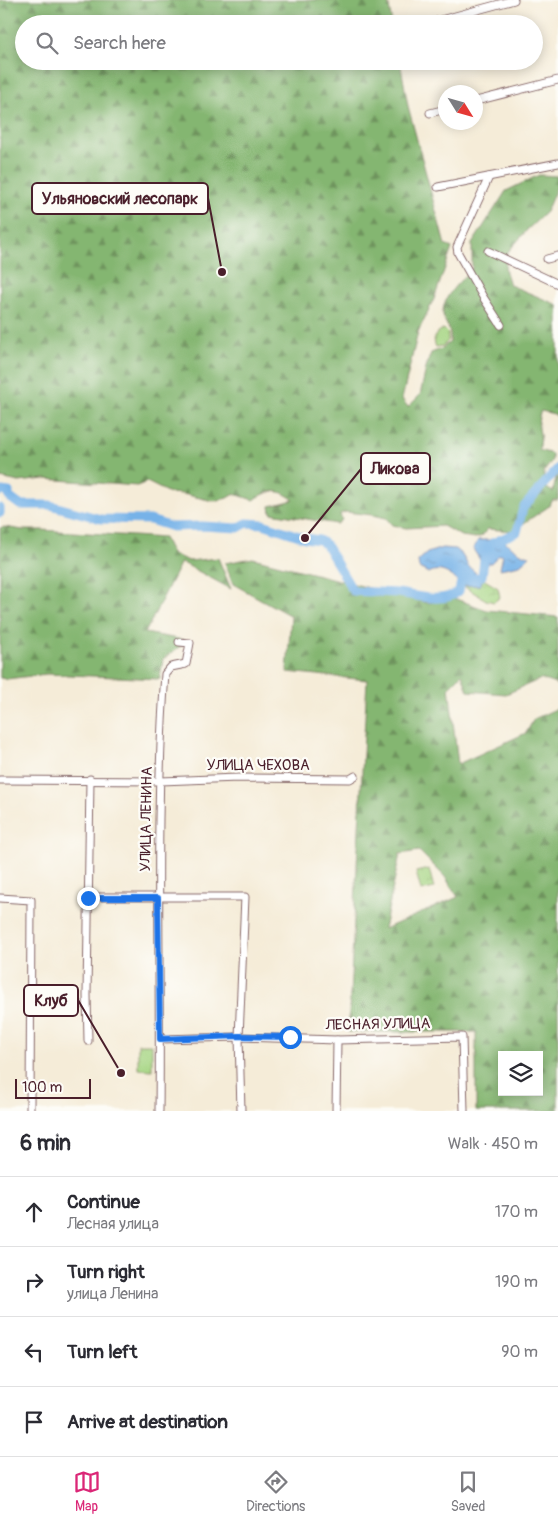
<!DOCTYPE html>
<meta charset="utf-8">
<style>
body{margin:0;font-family:Pangolin,sans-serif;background:#f7f7f7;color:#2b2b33}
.controls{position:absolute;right:15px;bottom:15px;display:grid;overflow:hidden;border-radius:0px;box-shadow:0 2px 12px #0003}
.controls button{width:45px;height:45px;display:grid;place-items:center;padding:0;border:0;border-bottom:1px solid #e1e1e2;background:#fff;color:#2b2b33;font:25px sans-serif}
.compass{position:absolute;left:438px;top:85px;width:45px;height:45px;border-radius:50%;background:#fff;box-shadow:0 2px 12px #0003;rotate:127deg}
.scale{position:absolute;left:15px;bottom:12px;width:76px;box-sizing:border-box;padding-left:5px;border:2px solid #4a1f2b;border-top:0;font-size:14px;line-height:18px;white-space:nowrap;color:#4a1f2b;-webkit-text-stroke:4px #fdfcf7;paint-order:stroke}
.stop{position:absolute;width:15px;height:15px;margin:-11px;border:4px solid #1a73e8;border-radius:50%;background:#fff}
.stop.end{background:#1a73e8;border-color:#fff;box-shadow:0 1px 5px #0008}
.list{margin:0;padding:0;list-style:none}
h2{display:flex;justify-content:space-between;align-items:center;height:65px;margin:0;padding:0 20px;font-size:21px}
h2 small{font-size:16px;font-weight:400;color:#7c7c81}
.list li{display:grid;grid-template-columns:32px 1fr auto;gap:15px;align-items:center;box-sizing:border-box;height:70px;padding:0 20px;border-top:1px solid #e1e1e2}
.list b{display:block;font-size:19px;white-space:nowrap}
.list p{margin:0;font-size:16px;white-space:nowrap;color:#7c7c81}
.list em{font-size:16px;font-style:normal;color:#7c7c81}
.icon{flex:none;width:28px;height:28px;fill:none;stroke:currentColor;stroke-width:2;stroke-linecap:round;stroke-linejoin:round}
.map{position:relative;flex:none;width:558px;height:1111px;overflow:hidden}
.search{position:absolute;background:#fff;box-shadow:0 2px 12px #0003;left:15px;right:15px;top:15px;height:55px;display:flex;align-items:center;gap:12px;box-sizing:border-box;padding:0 18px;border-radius:28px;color:#7c7c81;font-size:19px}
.sheet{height:345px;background:#fff}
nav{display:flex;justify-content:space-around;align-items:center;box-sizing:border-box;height:70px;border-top:1px solid #e1e1e2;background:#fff;font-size:14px;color:#7c7c81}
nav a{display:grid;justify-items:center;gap:2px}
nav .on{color:#db2777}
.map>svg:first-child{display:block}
.forest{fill:url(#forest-firs);stroke:#676a4e;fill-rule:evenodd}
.wetland{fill:url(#wetland-marsh);stroke:#787a57}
.park{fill:url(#park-crowns);stroke:#787a57}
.pitch{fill:#a6d583;stroke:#787a57}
.water{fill:url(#water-ripples);stroke:#60688a}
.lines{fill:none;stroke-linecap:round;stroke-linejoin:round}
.river{stroke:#76b2e8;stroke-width:9}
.minor-casing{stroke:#866768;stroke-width:9}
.minor{stroke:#fff;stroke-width:7}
.route{stroke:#1a73e8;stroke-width:6}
.labels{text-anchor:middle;stroke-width:4.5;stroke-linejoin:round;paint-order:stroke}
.street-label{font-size:15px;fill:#4a1f2b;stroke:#fdfcf7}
.leader{fill:none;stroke:#4a1f2b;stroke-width:2}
.callout-dot{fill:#4a1f2b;stroke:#fdfcf7;stroke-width:2}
.callout{fill:#fdfcf7;stroke:#4a1f2b;stroke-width:2}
.callout-label{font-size:16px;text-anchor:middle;font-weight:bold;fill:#4a1f2b}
</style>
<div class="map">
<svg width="558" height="1111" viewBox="0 0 558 1111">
<defs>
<pattern id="forest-firs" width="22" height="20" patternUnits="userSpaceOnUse" patternTransform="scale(1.25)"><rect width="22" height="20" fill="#84b671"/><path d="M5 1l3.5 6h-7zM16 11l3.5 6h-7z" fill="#6e935d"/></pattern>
<pattern id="wetland-marsh" width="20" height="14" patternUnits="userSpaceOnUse" patternTransform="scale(1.25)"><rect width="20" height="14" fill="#a6d583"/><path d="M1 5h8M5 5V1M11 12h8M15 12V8" fill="none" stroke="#90b671"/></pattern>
<pattern id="park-crowns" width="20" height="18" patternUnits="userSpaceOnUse" patternTransform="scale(1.25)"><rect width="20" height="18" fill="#a6d583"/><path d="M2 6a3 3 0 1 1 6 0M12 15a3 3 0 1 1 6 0" fill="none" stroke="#90b671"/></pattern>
<pattern id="water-ripples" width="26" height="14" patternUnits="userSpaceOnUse" patternTransform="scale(1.25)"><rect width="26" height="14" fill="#76b2e8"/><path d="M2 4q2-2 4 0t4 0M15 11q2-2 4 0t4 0" fill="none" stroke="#6390bc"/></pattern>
</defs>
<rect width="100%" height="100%" fill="#fdfcf7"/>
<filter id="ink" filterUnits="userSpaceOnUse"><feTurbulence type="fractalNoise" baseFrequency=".02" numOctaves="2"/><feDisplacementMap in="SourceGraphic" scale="10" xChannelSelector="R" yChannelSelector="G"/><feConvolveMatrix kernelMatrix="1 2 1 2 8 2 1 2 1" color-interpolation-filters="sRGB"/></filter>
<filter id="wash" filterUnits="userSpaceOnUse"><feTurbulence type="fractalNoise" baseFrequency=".0096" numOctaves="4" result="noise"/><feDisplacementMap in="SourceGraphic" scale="20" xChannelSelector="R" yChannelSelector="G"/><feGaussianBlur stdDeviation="1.12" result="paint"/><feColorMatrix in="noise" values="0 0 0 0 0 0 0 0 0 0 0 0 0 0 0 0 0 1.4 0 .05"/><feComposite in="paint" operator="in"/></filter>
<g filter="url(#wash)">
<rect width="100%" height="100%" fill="#f5ecd8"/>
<g class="forest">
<path d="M0,0H388L392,24H24V61H400L408,106L445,245L452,248L434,299L418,332L402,399L408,407L420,395L427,364L431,353L441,349L450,342C450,338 451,334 449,330C447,324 442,318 443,311C444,294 462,280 472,268V244L506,191L539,175L558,176V184L546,212L527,230L507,253L505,269L510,285L558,305V417L554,414L541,411C534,425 544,433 539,450L552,454V460L544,472L543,486L553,492L558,468V500H553L548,507L512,531L487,529L482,536L476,538L461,536L443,526L406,528L392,525L386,518L372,515L346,512L340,514L342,520L337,524L271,513L270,506L294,500C276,487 271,490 253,500L235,494L228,498L213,501L183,494L169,493L147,482L137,486L45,479L19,482L0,478Z"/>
<polygon points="5,527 23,530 42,530 164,538 172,554 189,561 218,558 231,589 181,562 145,633 184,640 182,645 163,659 160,679 47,674 7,679 0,678 0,528"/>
<path d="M253,558L428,603L453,598L487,610L558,617V685L541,679L506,694L468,691L462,674L449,687L458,764L526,733L534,719L558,708V1111H476V1032H348L367,680L287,672L291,616L233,584L225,563ZM419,851L445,877L458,897L384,929L400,854ZM502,1055H539V1092H502Z"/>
</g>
<g class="wetland">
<path d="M444,329L448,333V341L443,346L436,347C432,339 435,332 444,329Z"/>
<polygon points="483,579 498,588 500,597 494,602 486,600 463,586 480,585"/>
</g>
<polygon class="park" points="429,869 434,888 421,891 416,872"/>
<polygon class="pitch" points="138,1044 152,1044 152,1070 138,1069"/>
<g class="water">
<path d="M499,537C509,544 518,554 530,556L520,565L500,569L503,555H499L491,563H482L473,549L478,540H492Z"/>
<path d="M442,548L455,549L462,555L469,567L483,579L480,585L463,586C454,578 442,565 429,573L419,568L418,561L427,553Z"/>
</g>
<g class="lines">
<g class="river">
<path d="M0,492L2,491L9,492V497L20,505H50L101,519L150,520L172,527L202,526L238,528L247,523L263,524L305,538L319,540L326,545L353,591C367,592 382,592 397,593C415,595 443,605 459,591L462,577L471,580L482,576L484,560L492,543L517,532L523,508L558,468"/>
<polyline points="0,508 0,513"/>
</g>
</g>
</g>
<g filter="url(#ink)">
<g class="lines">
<g class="minor-casing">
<g id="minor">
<polyline points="426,24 514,0"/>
<polyline points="476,101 558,80"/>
<polyline points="430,113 446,109"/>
<polyline points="489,177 457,247 458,253 483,297 501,325"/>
<polyline points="438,187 558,163"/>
<polyline points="488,251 558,284"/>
<polyline points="547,259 558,256"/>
<polyline points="0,780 161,781 238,778 350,779 355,776"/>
<polyline points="88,897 245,897 239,1037 241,1111"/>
<polyline points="0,898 31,900 30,1111"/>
<polyline points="160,1039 239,1037 337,1040 462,1037 464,1111"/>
<polyline points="88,1041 87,995 90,779"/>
<path d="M159,1111C161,965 154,819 165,674L171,667L186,664L190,643L179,642"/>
<polyline points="336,1111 337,1040"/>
</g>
</g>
<use href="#minor" class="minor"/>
</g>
</g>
<g class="lines" filter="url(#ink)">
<polyline class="route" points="88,898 158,898 160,1039 239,1036 290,1037"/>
</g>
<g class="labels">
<g class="street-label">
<text x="258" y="770">УЛИЦА ЧЕХОВА</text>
<text transform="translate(146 819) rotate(-89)" y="5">УЛИЦА ЛЕНИНА</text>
<text transform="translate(378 1024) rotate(-1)" y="5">ЛЕСНАЯ УЛИЦА</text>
</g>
</g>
<path class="leader" d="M222 272L208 198M305 538L361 469M121 1073L78 1000"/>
<g class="callout-dot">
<circle cx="222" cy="272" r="5"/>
<circle cx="305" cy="538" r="5"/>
<circle cx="121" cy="1073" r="5"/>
</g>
<g class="callout">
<rect x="32" y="183" width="176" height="31" rx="5"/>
<rect x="361" y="453" width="69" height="31" rx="5"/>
<rect x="24" y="985" width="54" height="31" rx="5"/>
</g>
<g class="callout-label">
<text x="120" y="204">Ульяновский лесопарк</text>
<text x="395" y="474">Ликова</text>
<text x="51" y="1006">Клуб</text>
</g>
</svg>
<div class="controls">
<button><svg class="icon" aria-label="layers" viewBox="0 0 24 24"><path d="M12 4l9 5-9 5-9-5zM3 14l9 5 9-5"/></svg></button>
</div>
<svg class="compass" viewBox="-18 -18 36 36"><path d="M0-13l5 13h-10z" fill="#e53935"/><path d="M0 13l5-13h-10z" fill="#7c7c81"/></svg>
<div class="scale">100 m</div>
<div class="stop" style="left:290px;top:1037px"></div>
<div class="stop end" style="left:88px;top:898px"></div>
<div class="search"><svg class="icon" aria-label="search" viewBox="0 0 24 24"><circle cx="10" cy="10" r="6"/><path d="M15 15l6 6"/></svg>Search here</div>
</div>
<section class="sheet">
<h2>6 min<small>Walk · 450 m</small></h2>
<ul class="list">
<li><svg class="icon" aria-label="ahead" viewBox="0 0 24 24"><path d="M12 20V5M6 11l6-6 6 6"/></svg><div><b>Continue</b><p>Лесная улица</p></div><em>170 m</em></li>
<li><svg class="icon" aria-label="right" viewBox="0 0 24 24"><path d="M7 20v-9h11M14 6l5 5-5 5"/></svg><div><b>Turn right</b><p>улица Ленина</p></div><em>190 m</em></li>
<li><svg class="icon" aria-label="left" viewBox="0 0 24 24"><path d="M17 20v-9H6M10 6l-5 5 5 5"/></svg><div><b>Turn left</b></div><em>90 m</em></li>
<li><svg class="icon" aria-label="arrive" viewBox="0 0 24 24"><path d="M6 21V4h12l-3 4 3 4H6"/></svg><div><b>Arrive at destination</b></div></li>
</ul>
</section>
<nav>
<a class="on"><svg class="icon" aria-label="map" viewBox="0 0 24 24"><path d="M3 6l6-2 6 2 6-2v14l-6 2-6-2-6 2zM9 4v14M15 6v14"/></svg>Map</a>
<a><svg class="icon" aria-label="directions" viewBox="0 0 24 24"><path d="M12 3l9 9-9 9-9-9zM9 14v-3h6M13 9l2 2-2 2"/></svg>Directions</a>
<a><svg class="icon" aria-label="saved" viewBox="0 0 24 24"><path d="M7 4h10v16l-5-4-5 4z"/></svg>Saved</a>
</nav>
